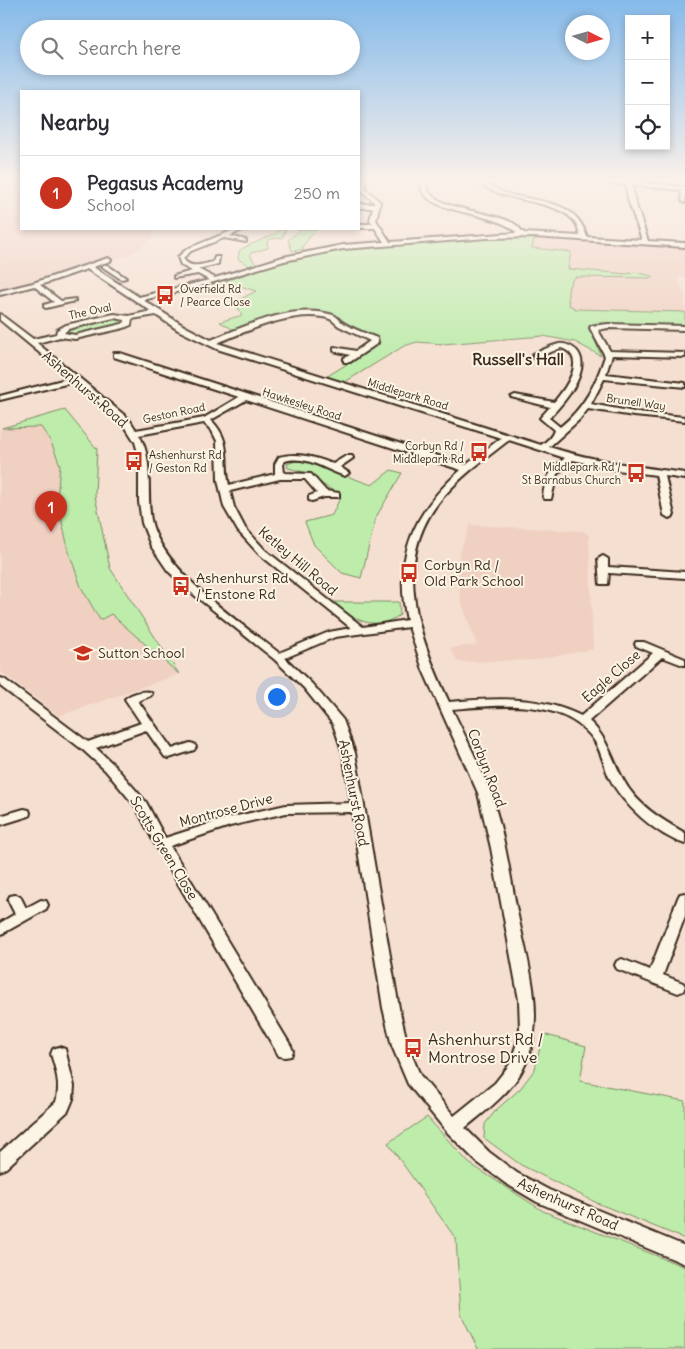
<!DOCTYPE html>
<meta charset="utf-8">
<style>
body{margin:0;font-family:Delius,sans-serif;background:#f2f2f3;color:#2b2b33}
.controls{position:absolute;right:15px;top:15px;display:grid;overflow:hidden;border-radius:0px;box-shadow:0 2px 8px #0003}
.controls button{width:45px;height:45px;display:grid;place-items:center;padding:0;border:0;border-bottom:1px solid #e1e1e2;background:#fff;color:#2b2b33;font:25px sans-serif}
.compass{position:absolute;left:565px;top:15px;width:45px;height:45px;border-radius:50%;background:#fff;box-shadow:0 2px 8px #0003;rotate:95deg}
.you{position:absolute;left:276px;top:696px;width:18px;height:18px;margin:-12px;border:4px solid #fff;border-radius:50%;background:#1a73e8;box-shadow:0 0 0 8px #1a73e833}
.badge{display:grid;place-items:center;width:32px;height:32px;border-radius:50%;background:#c8321e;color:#fff;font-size:16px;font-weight:700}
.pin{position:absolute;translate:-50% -41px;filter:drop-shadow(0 1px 2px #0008)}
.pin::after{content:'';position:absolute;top:26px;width:18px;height:15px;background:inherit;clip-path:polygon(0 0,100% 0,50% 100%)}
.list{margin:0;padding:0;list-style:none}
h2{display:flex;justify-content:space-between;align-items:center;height:65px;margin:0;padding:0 20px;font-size:21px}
h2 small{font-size:16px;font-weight:400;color:#7c7c81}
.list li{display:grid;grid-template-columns:32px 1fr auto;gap:15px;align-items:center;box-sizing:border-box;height:75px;padding:0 20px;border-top:1px solid #e1e1e2}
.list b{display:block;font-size:19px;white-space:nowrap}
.list p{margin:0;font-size:16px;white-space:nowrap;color:#7c7c81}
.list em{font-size:16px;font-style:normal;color:#7c7c81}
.icon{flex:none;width:28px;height:28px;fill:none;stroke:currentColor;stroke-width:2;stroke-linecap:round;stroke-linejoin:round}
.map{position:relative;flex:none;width:685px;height:1349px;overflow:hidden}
.search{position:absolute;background:#fff;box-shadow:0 2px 8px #0003;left:20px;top:20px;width:340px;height:55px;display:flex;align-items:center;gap:12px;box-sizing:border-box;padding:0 18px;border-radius:28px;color:#7c7c81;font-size:19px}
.panel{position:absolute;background:#fff;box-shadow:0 2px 8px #0003;left:20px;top:90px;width:340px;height:140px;border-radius:0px}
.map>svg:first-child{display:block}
.built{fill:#f0d0c1}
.green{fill:#bdecab;stroke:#7c8b64}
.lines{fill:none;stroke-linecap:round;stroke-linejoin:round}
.stream{stroke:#6f869b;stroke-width:2}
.minor-casing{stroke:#3b2a1e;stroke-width:4}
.minor{fill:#fcf5e5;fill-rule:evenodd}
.labels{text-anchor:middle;stroke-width:4;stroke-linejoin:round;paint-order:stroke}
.far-poi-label{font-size:11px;fill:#3b2a1e;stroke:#fcf5e5;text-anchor:start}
.far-street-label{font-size:11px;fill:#3b2a1e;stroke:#fcf5e5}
.street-label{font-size:14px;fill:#3b2a1e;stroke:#fcf5e5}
.poi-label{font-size:14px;fill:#3b2a1e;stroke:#fcf5e5;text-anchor:start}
.far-district-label{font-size:16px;font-weight:bold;fill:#3b2a1e;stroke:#fcf5e5}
.near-poi-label{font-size:16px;fill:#3b2a1e;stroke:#fcf5e5;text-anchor:start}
</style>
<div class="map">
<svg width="685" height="1349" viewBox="0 0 685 1349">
<rect width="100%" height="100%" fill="#f5dfd0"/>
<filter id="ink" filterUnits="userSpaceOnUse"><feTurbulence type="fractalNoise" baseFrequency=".02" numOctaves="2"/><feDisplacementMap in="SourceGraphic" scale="10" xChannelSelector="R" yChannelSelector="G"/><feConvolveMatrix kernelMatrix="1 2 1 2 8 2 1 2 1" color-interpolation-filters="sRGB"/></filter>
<g filter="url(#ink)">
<g class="built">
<polygon points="0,178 21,178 21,229 155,229 151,239 131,254 111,261 106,259 0,291"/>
<polygon points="535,236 685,247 685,278 678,278 685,296 685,312 561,308 571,252 531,248"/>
<polygon points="65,410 97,449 95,496 110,568 179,674 59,716 0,671 0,429"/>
<polygon points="470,525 584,531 589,535 593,649 534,660 458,662 450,648 477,645 460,598 459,555"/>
</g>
<g class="green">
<polygon points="280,229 286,229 282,238 270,239 267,242 268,248 251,253 250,255 256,264 251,267 238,259 239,251 243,248 275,234"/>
<polygon points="301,229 316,229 302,247 304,249 292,251 288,240"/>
<path d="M535,236L532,248L571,252L568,269L627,274L635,272L652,276V278L575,277C567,285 567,294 569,305L576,309L685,312V326L596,323L589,325L601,356L575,342L543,336L443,344L417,342L404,346L345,382L326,377L379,344L380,341L376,337L344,324L333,315L318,313H291L234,330L220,322L242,315L235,302L256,291L224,281L303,256L343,249L381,245Z"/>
<polygon points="114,317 120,317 126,320 124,324 74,336 63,333 65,329"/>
<polygon points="65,410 97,449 95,496 110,568 179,674 111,614 100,620 81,587 69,552 57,500 60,465 51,442 41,427 2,428"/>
<polygon points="296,461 307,462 372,485 391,470 402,473 376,517 361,578 342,573 314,545 305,522 332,515 341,496 319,482 315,475 288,468 287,464"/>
<path d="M333,602H399L400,615C374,632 353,620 333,602Z"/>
<polygon points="543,1034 586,1046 580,1081 685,1101 685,1239 597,1203 521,1165 484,1138 485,1124 496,1110 520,1089 535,1069"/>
<polygon points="427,1117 469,1163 543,1211 685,1267 685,1349 478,1349 461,1314 456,1239 388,1143"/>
</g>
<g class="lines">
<polyline class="stream" points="671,178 685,180"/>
<g class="minor-casing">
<g id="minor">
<path d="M359,178H365L366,189L380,202L376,220L390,242L517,233C497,211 432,215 422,190C421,186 421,182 420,178H426C426,181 426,187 428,190C438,211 496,211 516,225C519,227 521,231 524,233L580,236C579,232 578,226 575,222C554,196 502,206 474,178C484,178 492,188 502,192C534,204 575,196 587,237L642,240L628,199L626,185L574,178H594L685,187V203L682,201L681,190L632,185L634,199L648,241L685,243V247L534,237L487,238L343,249L284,261L197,287L143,300L184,326L211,340C248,325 293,303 333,315C337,316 339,320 342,322C352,329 365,333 377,338L378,343L350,362H344V358L350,355L334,351V347L356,351L370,341C360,336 349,331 339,326C336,324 333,320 330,319C298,308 247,331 217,343L541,445C547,441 552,437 554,430L540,418L550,407L511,397L515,395L554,402C565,389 589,357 561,348L536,358H533V354C541,351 550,346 559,344C565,343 573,347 577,351C593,370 563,404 549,418L560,427C584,408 596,384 605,356L590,328L591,326L608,324L685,326V330L608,328L598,330L610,351L685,353V357L612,355L606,374L685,383V387L604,379L591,404L634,412L685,417V421L634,416L588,409L579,420L549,447C594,461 639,467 685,473V479L665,476L674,515L672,517L669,518L664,515L656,475L617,470L573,460L557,474L551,499H545L543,497C545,479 550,470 565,458L509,440C486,458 462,475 443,497C389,560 419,637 449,702C493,698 540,695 581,716L653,653L636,646L635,644L636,642H644L685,659V665H683L662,657L589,721C608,738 612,760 624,781C637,805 662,820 685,833V844C656,835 622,804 609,777C603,763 600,746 590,735C558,698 496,705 452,709C465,736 479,763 490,792C503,828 509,868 516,906C525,954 545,1007 529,1055C518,1088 490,1107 465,1128L489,1152L517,1173L549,1190L685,1246V1264L537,1202L505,1183L477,1162L447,1132L408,1084L392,1046L383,1008L352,812L286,813L230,826L170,846L291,1046L293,1051L291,1056L285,1057L279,1056L155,844L136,807L105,770L83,750L0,686V678L4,679L88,742L141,723L125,699C130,694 143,690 150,692L152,694L150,696L138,701L172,749L190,743L194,744L196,747L194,750L169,758L165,757L146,730L96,748L113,764L146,802L165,838L228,818L286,805L351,803L343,753L333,724L304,688L274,659L193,594L168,571L151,546L142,523L139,502V456L135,442L123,423L74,382L0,400V396L70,378L0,320V314L33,339L56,334L57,330L66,325L114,314L129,316L151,311L87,269L40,285L61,301L75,299V301L46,308L44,307V305L54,302L34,286L0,295V291L33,283L108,258L111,260L110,261L93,267L139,297L209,280L198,274L174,278V276L192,271L181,265L178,257L187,249L236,229H244L230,236L246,240V242L224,238L191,251L183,258C189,270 203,264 213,262L215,257H219L218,264L198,269L215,278L283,257L343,245L384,242L375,228H359V224H373L370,220L373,208H359V204H374V202L360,189ZM156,315L178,330L217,349L501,438L466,465L120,353H114V357L239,397L204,418L136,430L129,419L37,343L60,337L75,339L124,328L131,325L132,319ZM114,318L125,320V322L122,324L75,335L64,333L68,329ZM246,400L461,470C414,511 393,557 407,620L363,627L265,550L245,528L234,507L230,491L280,479H305L317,493L309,496V500L312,501L324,497H339V493L326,491L311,474L284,473L283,464L285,461C307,455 325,470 345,476L349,473L340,467L353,458L352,456H346L333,464C315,457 298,452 279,457L275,464V474L229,485C223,459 233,442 211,420ZM204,423L212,431L217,441L218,480L224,507L238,531L259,554L351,628L329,632L279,653C240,622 161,570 151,520C146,493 154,459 139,435ZM409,627L423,670L478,793L491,848L519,1000L520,1028L517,1043L510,1064L495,1083L454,1116L420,1075L408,1046L399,1008L355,753L343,720L312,684L285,658L335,637Z"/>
<polygon points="103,265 107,265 126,278 121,279 103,267"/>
<polygon points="603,556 608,559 608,567 685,572 685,578 609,573 608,584 600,584 598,559"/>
<polygon points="24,809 29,810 30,813 29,816 0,825 0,816"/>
<polygon points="685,893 685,916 663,975 683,983 685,986 683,991 678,993 673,991 617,969 615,965 617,961 622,959 650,970 678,898 680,894"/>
<polygon points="15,895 20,896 26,908 41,900 46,901 48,905 46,909 0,935 0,923 15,914 8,900 10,896"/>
<path d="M59,1047L65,1049L74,1086L73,1099L68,1111L6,1168L0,1171V1152L56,1102C61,1085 56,1070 51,1054L53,1049Z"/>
</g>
</g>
<use href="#minor" class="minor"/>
</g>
</g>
<linearGradient id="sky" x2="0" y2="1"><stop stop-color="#85baea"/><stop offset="0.49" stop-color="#faf1ea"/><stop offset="1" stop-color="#faf1ea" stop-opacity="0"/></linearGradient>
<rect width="685" height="367" fill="url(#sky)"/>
<defs>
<g id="bus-bare" transform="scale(1.5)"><path d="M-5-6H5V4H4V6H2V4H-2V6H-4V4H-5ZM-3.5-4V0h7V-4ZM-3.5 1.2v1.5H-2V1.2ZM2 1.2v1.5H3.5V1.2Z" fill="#c8321e" stroke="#fcf5e5" stroke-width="2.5" paint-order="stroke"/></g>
<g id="school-bare" transform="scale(1.5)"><path d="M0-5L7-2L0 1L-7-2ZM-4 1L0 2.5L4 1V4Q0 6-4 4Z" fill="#c8321e" stroke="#fcf5e5" stroke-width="2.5" paint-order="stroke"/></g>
</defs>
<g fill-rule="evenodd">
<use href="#bus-bare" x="165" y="295"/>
<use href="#bus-bare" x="479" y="452"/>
<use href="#bus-bare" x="134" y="461"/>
<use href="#bus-bare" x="636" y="473"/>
<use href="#bus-bare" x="409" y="573"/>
<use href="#bus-bare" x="181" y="586"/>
<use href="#school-bare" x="83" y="653"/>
<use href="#bus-bare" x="413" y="1048"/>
</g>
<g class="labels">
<g class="far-poi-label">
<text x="180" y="293">Overfield Rd<tspan x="180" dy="13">/ Pearce Close</tspan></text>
<text x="464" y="450" text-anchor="end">Corbyn Rd /<tspan x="464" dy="13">Middlepark Rd</tspan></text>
<text x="149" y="459">Ashenhurst Rd<tspan x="149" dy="13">/ Geston Rd</tspan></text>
<text x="621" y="471" text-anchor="end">Middlepark Rd /<tspan x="621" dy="13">St Barnabus Church</tspan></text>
</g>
<g class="far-street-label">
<text transform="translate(90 311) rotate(-12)" y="4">The Oval</text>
<text transform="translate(408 394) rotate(17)" y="4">Middlepark Road</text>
<text transform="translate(636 402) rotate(8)" y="4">Brunell Way</text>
<text transform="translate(302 404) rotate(18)" y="4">Hawkesley Road</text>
<text transform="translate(174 413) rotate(-12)" y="4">Geston Road</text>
</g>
<g class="street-label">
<text transform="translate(85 389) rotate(41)" y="5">Ashenhurst Road</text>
<text transform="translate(298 561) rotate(40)" y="5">Ketley Hill Road</text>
<text transform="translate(611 676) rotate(-41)" y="5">Eagle Close</text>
<text transform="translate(487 768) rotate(69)" y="5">Corbyn Road</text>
<text transform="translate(354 793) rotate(79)" y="5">Ashenhurst Road</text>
<text transform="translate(226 810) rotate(-15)" y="5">Montrose Drive</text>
<text transform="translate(164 848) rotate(59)" y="5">Scotts Green Close</text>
<text transform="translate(568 1204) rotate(24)" y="5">Ashenhurst Road</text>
</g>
<g class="poi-label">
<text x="424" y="570">Corbyn Rd /<tspan x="424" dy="16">Old Park School</tspan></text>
<text x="196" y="583">Ashenhurst Rd<tspan x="196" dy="16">/ Enstone Rd</tspan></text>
<text x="98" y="658">Sutton School</text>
</g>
<g class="far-district-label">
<text x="518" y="365">Russell's Hall</text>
</g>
<g class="near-poi-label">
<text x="428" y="1045">Ashenhurst Rd /<tspan x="428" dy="18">Montrose Drive</tspan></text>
</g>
</g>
</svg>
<div class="controls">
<button>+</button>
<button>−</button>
<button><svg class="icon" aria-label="locate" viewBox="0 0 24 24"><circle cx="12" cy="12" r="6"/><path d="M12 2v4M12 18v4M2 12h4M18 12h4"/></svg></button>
</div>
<svg class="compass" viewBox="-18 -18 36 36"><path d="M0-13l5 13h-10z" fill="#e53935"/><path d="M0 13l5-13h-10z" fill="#7c7c81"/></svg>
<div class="you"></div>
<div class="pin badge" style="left:51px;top:532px">1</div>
<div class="search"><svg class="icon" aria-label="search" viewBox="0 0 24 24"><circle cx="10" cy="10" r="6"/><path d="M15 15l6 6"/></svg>Search here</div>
<section class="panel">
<h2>Nearby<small></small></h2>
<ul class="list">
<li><span class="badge">1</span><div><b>Pegasus Academy</b><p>School</p></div><em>250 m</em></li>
</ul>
</section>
</div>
